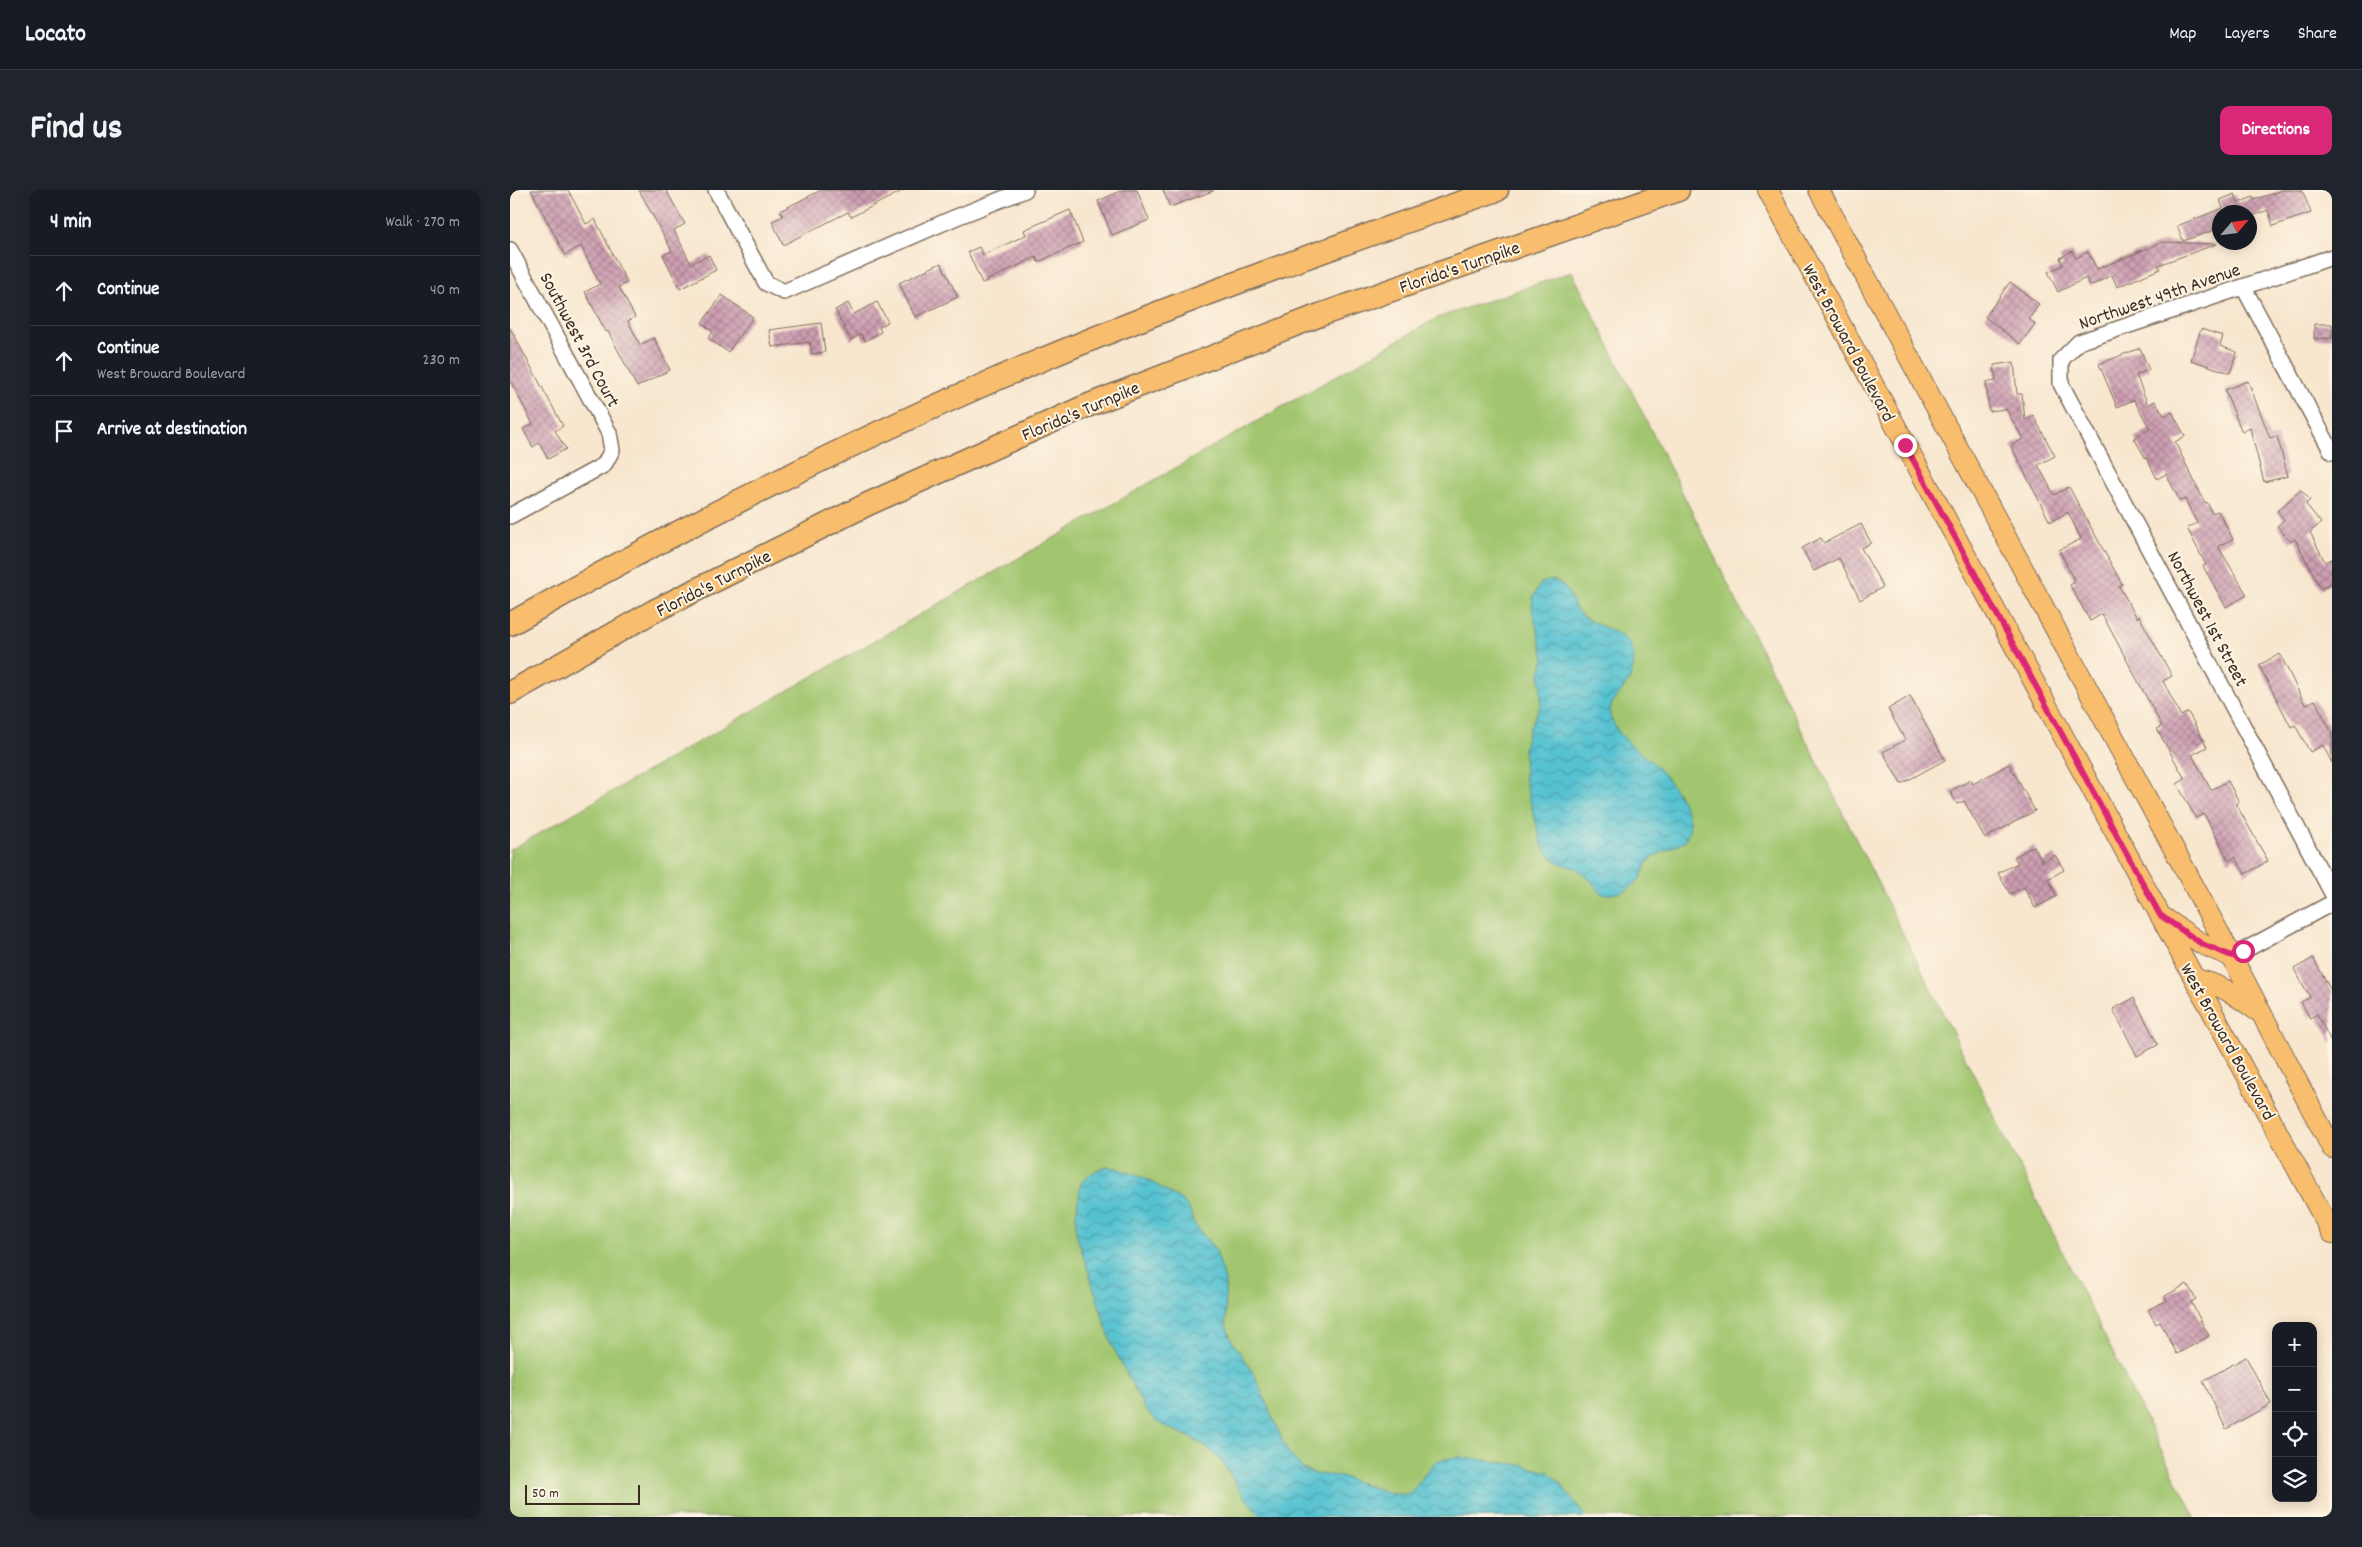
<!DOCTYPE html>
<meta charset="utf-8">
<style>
body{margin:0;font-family:Dekko,sans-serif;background:#20242c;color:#f1f3f6}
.controls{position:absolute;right:15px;bottom:15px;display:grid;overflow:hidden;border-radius:10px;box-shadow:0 2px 12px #0003}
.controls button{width:45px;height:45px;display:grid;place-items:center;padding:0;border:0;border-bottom:1px solid #363941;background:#171b24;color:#f1f3f6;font:25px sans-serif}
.compass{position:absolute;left:1702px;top:15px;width:45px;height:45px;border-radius:50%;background:#171b24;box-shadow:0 2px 12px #0003;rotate:62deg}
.scale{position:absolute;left:15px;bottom:12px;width:115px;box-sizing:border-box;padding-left:5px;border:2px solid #3b2a1e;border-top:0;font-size:14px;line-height:18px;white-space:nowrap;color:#3b2a1e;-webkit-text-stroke:4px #fcf5e5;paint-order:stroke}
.stop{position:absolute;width:15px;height:15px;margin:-11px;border:4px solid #db2777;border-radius:50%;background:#fff}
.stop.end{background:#db2777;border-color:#fff;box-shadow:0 1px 5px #0008}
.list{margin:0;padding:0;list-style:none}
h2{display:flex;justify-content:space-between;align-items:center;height:65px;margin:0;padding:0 20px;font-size:21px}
h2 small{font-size:16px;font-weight:400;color:#9ea1a6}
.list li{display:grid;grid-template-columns:32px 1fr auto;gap:15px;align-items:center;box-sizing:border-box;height:70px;padding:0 20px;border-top:1px solid #363941}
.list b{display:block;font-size:19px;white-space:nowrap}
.list p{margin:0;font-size:16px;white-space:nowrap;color:#9ea1a6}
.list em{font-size:16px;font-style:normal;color:#9ea1a6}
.icon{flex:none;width:28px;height:28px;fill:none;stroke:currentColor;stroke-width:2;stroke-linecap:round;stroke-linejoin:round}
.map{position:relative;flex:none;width:1822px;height:1327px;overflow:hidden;border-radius:10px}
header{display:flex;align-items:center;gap:30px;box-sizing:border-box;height:70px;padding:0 25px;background:#171b24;border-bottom:1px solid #363941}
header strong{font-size:24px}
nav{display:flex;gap:28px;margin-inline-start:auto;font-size:18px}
.intro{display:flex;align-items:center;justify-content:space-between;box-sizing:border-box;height:120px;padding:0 30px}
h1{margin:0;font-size:35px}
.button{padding:12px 22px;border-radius:10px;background:#db2777;color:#fff;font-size:18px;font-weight:700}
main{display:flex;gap:30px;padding:0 30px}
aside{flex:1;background:#171b24;border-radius:10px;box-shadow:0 2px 12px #0003}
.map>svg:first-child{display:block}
.grass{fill:#a2c670;stroke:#6e7847}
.water{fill:url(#water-waves);stroke:#497678}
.building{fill:url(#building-cross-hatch)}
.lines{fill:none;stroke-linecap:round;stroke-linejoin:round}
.minor-casing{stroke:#7d6c5c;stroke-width:18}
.major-casing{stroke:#7d6c5c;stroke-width:22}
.highway-casing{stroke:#7d6c5c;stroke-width:25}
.minor{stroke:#fff;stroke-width:15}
.major{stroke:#f9be6d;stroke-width:20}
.highway{stroke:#f9be6d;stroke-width:22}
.route{stroke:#db2777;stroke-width:6}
.labels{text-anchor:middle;stroke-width:4;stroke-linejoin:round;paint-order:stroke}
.street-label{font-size:19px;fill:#3b2a1e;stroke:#fcf5e5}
</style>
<header>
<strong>Locato</strong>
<nav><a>Map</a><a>Layers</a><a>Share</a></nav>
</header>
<div class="intro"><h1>Find us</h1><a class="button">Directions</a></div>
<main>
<aside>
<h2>4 min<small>Walk · 270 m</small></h2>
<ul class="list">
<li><svg class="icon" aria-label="ahead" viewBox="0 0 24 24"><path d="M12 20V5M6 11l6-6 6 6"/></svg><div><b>Continue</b></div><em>40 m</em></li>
<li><svg class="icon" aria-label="ahead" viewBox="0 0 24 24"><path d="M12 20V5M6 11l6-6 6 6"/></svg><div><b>Continue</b><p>West Broward Boulevard</p></div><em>230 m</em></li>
<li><svg class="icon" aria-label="arrive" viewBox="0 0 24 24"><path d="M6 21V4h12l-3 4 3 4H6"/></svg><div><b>Arrive at destination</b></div></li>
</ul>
</aside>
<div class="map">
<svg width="1822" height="1327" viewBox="0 0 1822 1327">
<defs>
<pattern id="water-waves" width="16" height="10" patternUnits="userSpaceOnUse" patternTransform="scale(1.25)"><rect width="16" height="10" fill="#57c2d1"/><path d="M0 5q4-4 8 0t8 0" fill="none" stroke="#499ea9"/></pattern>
<pattern id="building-cross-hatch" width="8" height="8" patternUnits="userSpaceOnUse" patternTransform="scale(1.25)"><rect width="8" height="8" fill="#cd9eb2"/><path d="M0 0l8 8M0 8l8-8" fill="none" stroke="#a88190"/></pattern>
</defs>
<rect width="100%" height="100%" fill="#fcf5e5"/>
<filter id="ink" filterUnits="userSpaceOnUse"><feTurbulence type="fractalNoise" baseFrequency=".02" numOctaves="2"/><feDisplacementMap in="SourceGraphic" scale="10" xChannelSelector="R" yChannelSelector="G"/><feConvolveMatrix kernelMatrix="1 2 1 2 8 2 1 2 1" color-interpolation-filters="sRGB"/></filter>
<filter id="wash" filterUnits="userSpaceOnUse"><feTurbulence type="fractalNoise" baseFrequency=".0096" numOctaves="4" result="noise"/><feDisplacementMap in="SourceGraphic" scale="20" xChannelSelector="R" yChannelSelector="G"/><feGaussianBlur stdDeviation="1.12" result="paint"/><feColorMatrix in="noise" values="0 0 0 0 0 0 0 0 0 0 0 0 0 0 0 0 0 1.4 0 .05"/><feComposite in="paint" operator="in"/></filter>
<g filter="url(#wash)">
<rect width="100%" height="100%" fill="#f8e6ce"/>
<polygon class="grass" points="1062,82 1685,1327 0,1327 0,660 927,128"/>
<g class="water">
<path d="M1042,390C1063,394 1058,417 1075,428C1092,439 1124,443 1124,469C1124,477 1121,488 1116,495C1108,506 1095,516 1102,531C1114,554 1130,560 1147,577C1159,590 1175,611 1179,629C1181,637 1178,644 1175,651C1164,658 1151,661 1141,669C1134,675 1134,682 1130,689C1121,701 1106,705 1092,704L1076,685L1065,678L1051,674L1039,666L1032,655L1015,592L1014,559L1018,542L1031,514L1030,484L1034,468L1022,418L1023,407L1031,393Z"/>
<polygon points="597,977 607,978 636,989 673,1011 680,1020 683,1032 706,1061 715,1090 716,1135 721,1149 745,1186 777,1261 793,1279 805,1284 830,1286 882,1304 897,1304 905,1298 920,1277 929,1270 950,1267 1011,1275 1039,1282 1050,1293 1076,1327 752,1327 732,1304 713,1273 701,1261 684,1249 648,1233 635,1219 602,1155 566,1043 566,1025 571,993 586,980"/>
</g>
<g id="blocks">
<g class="building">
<polygon points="21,0 58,0 76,34 85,29 117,93 109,97 125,127 118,131 130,155 144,148 160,180 127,197 98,141 96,142 75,102 90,94 71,56 55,65"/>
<polygon points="129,0 156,0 175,34 164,40 181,74 199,65 206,80 170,99 153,65 162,61"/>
<polygon points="311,0 394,0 341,27 338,22 273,55 262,31 273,26 270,21"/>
<polygon points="613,0 627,0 639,30 602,45 588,11"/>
<polygon points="653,0 703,0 703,1 660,17"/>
<polygon points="1772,0 1792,0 1801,23 1763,36 1758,20 1740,27 1740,22 1710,22 1710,38 1673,51 1667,36 1713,18 1710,10 1725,4 1728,13 1743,7 1744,10"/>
<polygon points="560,20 573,52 528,72 526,67 472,93 458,62 469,57 473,65 516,45 514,40"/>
<polygon points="1653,52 1707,54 1648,75 1650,79 1607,97 1602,85 1580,96 1576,88 1548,102 1538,82 1553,75 1550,68 1562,61 1566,68 1578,62 1587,79"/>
<polygon points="431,73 448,107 405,127 389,93"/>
<polygon points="1500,92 1529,114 1519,129 1525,134 1510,154 1475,127"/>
<polygon points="212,105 243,127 218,162 198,148 203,142 192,133"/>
<polygon points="367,112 378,132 369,137 371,142 355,151 351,144 341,150 325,120 338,113 344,124"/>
<polygon points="311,133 315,162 302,164 300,152 262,157 259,140"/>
<polygon points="1804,134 1822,134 1822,148 1804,149"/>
<polygon points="0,138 53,236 45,241 56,259 38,269 29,253 23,257 13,239 23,234 0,190"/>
<polygon points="1691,139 1713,146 1710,156 1727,162 1720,183 1681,170"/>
<polygon points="1630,158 1639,180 1626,185 1638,215 1645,211 1654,226 1662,222 1675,246 1665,252 1695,313 1697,312 1702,323 1708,321 1723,349 1708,356 1737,405 1716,417 1693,376 1696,375 1677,338 1687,333 1675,309 1670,311 1656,284 1647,289 1637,268 1636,269 1624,248 1640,239 1624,210 1607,217 1589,174"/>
<polygon points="1504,172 1507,204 1512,204 1515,230 1523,225 1545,266 1528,275 1544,305 1559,297 1612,394 1609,396 1627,428 1629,426 1662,486 1653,491 1671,526 1678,522 1697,557 1682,565 1701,600 1718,591 1729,612 1726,614 1758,671 1735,684 1725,667 1719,671 1694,624 1686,628 1667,594 1675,589 1647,539 1652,536 1592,424 1580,431 1560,395 1565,392 1549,360 1571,349 1558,322 1540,332 1501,256 1513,249 1496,219 1479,221 1476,192 1486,191 1484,175"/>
<polygon points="1738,191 1760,248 1767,246 1778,286 1754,292 1740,238 1732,242 1715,200"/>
<polygon points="1791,300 1800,310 1796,314 1811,333 1800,342 1815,372 1822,369 1822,393 1811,399 1785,349 1781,352 1767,336 1774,330 1767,321"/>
<polygon points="1351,334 1361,353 1351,358 1373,397 1350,410 1329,368 1304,381 1292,358 1311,348 1314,353"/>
<polygon points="1770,464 1795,515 1805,510 1822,543 1822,573 1813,555 1800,562 1785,535 1781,537 1749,475"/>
<polygon points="1400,506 1435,570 1391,594 1373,562 1395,550 1378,519"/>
<polygon points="1499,574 1525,621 1475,648 1454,611 1447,614 1440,601 1461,590 1463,594"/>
<polygon points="1524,656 1532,672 1545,665 1554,680 1538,689 1547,706 1525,718 1514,697 1500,704 1488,683 1508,673 1504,667"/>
<polygon points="1803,768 1822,802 1822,853 1807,824 1800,828 1791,812 1800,807 1784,779"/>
<polygon points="1624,808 1648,855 1627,866 1603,819"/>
<polygon points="1677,1094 1686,1109 1681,1112 1699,1146 1667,1164 1650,1132 1646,1134 1638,1120 1657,1110 1655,1106"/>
<polygon points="1736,1167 1761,1214 1716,1239 1693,1191"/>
</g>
</g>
</g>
<g filter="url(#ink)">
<use href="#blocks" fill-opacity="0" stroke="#7d6c5c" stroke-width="1"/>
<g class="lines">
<g class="minor-casing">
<g id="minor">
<polyline points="206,0 256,93 274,102 444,28 515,0"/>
<polyline points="0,60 99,243 102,260 94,275 0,326"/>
<polyline points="1822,67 1569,152 1551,170 1551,194 1822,703"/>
<polyline points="1734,98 1822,262"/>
<polyline points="1722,767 1822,713"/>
</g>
</g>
<g class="major-casing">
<g id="major">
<polyline points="1258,0 1822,1043"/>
<polyline points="1309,0 1722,767 1822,958"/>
<polyline points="1654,728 1692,754 1722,767"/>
<path d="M1685,789C1710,794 1726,805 1746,820"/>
</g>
</g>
<g class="highway-casing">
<g id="highway">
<path d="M0,434C170,338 345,249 524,173C676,109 831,54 987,0"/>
<polyline points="0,503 144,421 358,314 574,217 810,125 1168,0"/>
</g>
</g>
<use href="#minor" class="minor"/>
<use href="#major" class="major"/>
<use href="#highway" class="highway"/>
</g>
</g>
<g class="lines" filter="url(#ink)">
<polyline class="route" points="1395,255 1650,725 1692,754 1722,766 1733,761"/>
</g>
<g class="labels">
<g class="street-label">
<text transform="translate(949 76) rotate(-19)" y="7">Florida's Turnpike</text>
<text transform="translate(1649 105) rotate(-19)" y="7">Northwest 49th Avenue</text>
<text transform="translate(71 149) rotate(62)" y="7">Southwest 3rd Court</text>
<text transform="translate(1340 152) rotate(62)" y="7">West Broward Boulevard</text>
<text transform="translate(570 220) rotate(-23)" y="7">Florida's Turnpike</text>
<text transform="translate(203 392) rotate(-27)" y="7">Florida's Turnpike</text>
<text transform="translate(1699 428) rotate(62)" y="7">Northwest 1st Street</text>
<text transform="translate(1719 851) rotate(61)" y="7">West Broward Boulevard</text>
</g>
</g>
</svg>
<div class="controls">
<button>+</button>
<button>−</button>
<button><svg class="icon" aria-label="locate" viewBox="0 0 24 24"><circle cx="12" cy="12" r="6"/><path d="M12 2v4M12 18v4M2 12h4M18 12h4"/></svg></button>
<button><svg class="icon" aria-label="layers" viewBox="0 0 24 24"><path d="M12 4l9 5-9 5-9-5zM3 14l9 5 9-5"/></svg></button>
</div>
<svg class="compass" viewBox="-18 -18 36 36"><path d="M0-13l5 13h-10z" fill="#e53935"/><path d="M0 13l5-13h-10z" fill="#9ea1a6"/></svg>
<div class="scale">50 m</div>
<div class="stop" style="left:1733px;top:761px"></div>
<div class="stop end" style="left:1395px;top:255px"></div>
</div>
</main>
